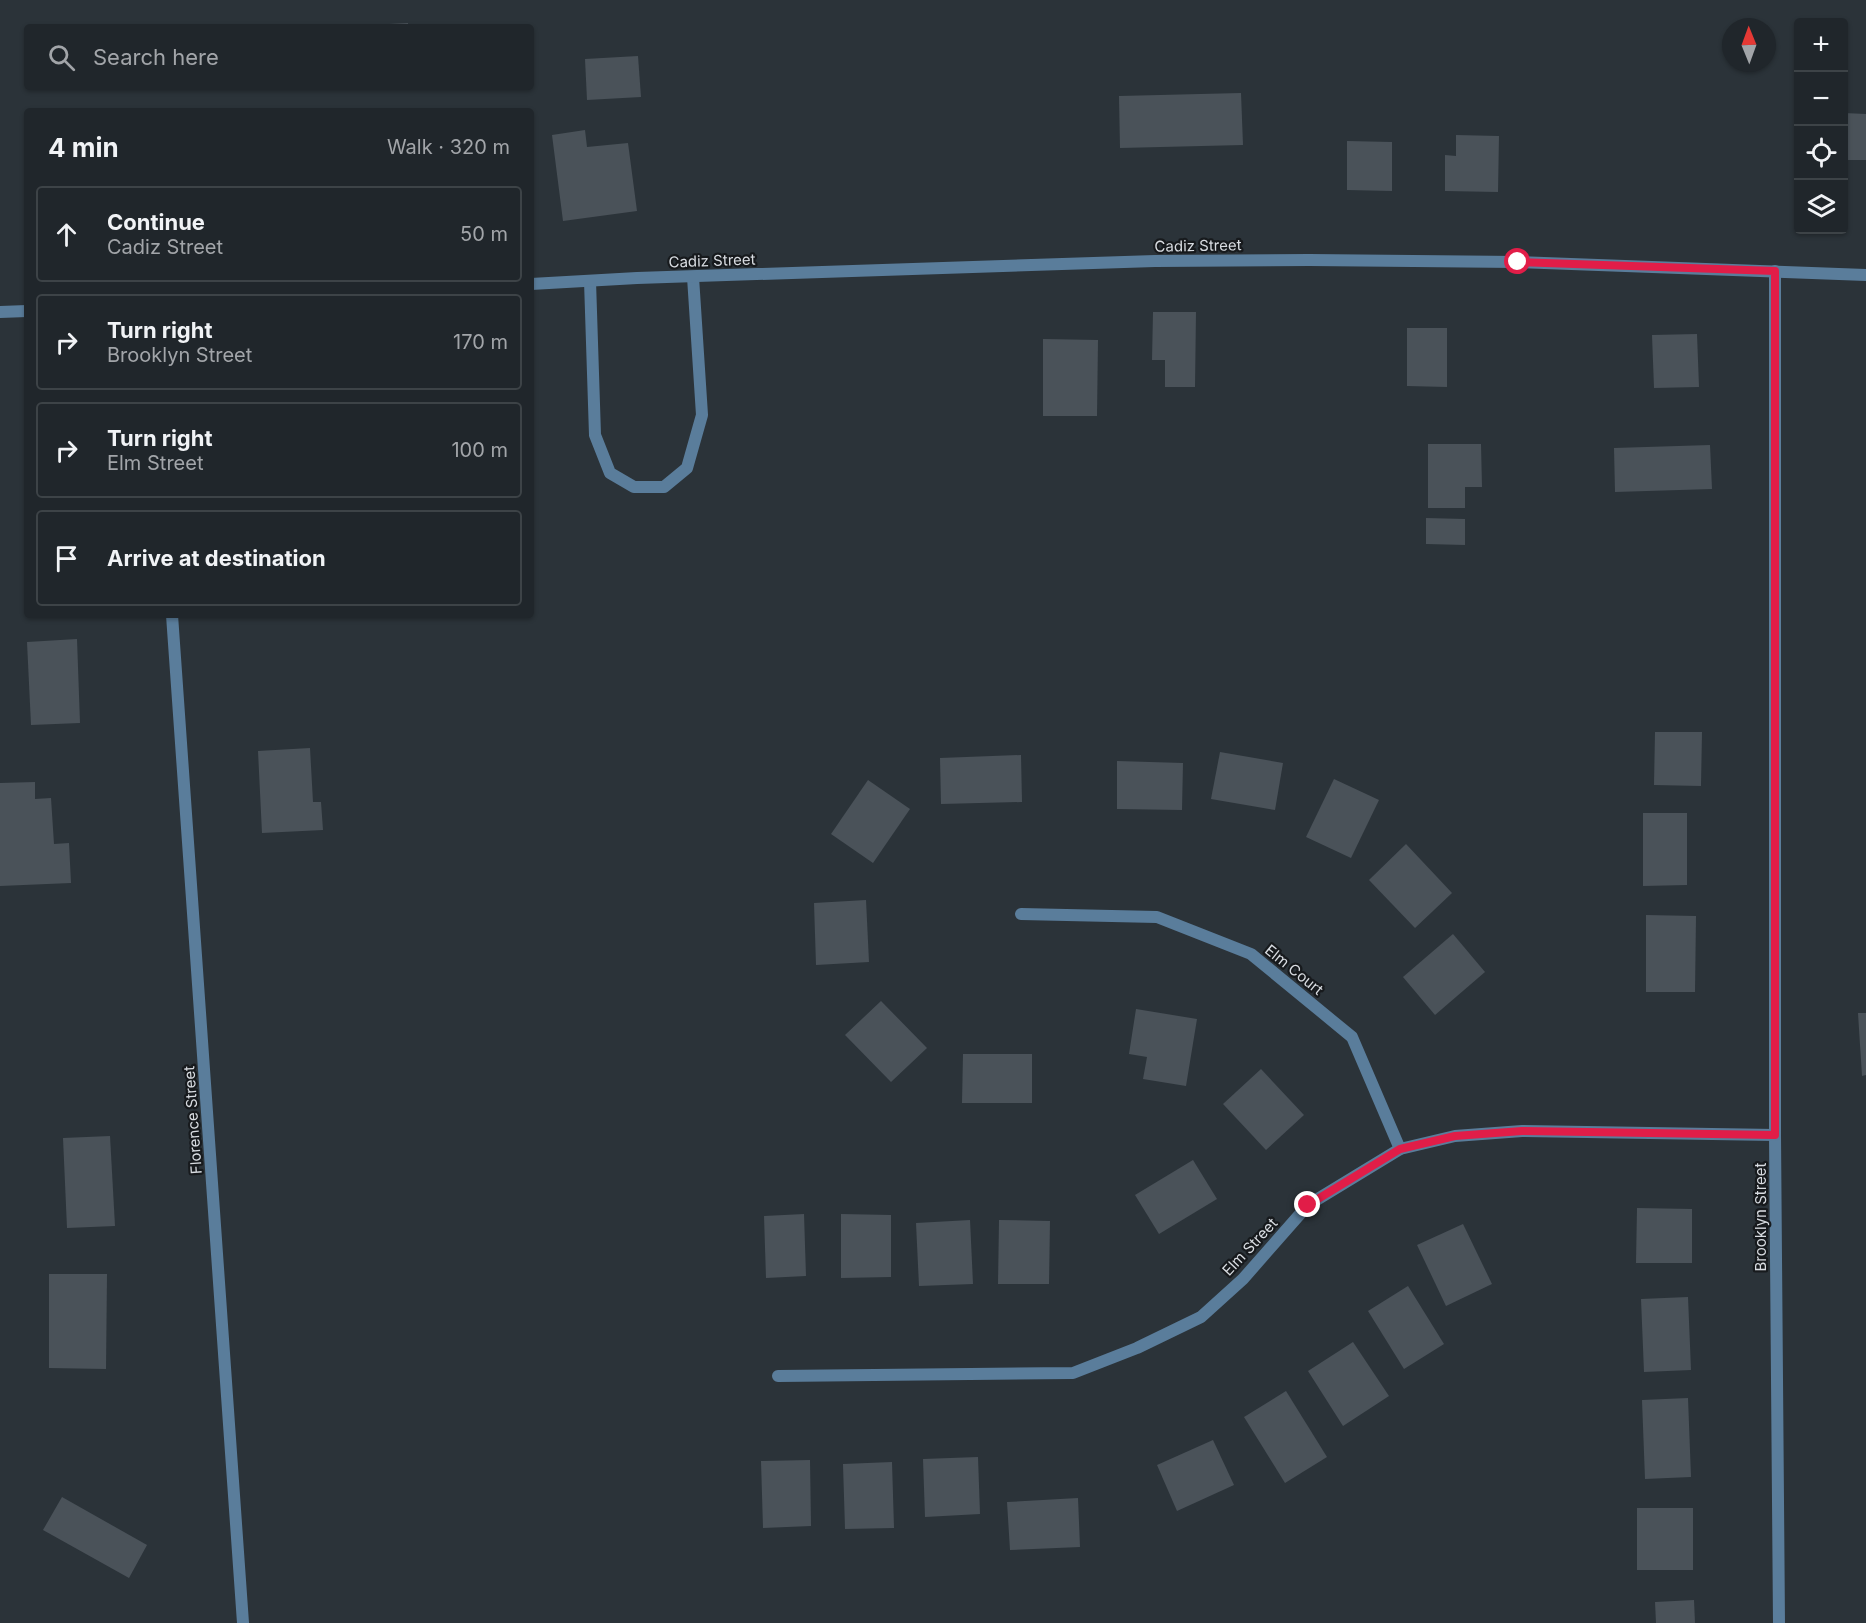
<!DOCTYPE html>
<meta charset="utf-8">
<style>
body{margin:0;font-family:Inter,sans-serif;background:#2d3237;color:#f1f3f6}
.controls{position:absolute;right:18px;top:18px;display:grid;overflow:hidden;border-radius:6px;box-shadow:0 2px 4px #0004}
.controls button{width:54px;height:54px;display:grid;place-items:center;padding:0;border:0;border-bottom:2px solid #3d4347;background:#20262b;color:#f1f3f6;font:30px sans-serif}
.compass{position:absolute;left:1722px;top:18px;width:54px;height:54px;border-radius:50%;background:#20262b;box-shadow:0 2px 4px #0004;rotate:359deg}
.stop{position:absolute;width:18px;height:18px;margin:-14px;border:4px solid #e11d48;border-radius:50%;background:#fff}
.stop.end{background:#e11d48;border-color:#fff;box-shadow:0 2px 6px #0008}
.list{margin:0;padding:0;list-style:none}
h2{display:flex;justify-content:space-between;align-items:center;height:78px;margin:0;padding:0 24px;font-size:26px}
h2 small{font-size:20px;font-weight:400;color:#a2a5a9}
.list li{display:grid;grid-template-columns:39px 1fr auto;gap:18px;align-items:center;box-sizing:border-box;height:96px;margin:0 12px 12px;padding:0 12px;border:2px solid #3d4347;border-radius:6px}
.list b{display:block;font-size:22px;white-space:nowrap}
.list p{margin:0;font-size:20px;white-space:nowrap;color:#a2a5a9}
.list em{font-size:20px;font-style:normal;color:#a2a5a9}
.icon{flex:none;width:33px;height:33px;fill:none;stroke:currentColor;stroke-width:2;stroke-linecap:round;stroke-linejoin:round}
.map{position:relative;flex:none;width:1866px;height:1623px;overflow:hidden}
.search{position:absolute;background:#20262b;box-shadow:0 2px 4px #0004;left:24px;top:24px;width:510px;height:66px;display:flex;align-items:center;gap:15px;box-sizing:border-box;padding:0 21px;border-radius:6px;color:#a2a5a9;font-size:22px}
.panel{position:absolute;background:#20262b;box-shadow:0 2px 4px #0004;left:24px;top:108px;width:510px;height:510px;border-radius:6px}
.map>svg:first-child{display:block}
.building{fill:#4a5259}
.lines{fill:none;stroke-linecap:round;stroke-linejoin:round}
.lane{stroke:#5a7d9b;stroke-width:12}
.street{stroke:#5a7d9b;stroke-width:12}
.route{stroke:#e11d48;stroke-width:8}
.labels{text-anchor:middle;stroke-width:4.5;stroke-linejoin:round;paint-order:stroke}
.street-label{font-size:15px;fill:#d8dce1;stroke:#171a1d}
</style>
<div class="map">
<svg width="1866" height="1623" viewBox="0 0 1866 1623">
<rect width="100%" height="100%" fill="#2b3339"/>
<g class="building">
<polygon points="408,23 408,27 370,27 370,25"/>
<polygon points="638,56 641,97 587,100 585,59"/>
<polygon points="1241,93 1243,145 1120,148 1119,96"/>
<polygon points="1844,113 1866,114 1866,160 1844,160"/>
<polygon points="585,130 587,147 628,143 637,211 563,221 552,135"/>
<polygon points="1456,135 1499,136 1498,192 1445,191 1445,155 1456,156"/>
<polygon points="1347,141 1392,142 1392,191 1347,190"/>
<polygon points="1153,312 1196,312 1195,387 1165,387 1165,360 1152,360"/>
<polygon points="1407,328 1447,328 1447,387 1407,386"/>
<polygon points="1697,334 1699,387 1654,388 1652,335"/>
<polygon points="1043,339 1098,340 1097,416 1043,416"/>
<polygon points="1428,444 1481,444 1482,487 1465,487 1465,508 1428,508"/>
<polygon points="1710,445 1712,489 1615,492 1614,448"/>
<polygon points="1426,518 1465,519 1465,545 1426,544"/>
<polygon points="77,639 80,723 31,725 27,642"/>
<polygon points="1655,732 1702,732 1701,786 1654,785"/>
<polygon points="310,748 313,802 321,802 323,830 262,833 258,751"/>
<polygon points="1220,752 1283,763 1275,810 1211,799"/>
<polygon points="1021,755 1022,802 941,804 940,758"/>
<polygon points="1117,761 1183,763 1182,810 1117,809"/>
<polygon points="1334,779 1379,800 1351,858 1306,837"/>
<polygon points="868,780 910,809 873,863 831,834"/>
<polygon points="35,782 35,799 51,798 54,844 69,843 71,883 0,886 0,783"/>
<polygon points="1643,813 1687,813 1687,885 1643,886"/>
<polygon points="1406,844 1452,893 1415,928 1369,880"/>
<polygon points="866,900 869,962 816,965 814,903"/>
<polygon points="1646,915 1696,916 1695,992 1646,992"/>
<polygon points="1453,934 1485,972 1435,1015 1403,977"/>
<polygon points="881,1001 927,1048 891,1082 845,1035"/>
<polygon points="1136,1009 1197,1019 1186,1086 1143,1079 1147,1057 1129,1054"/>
<polygon points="1858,1013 1866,1013 1866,1075 1862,1076"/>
<polygon points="963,1054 1032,1054 1032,1103 962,1103"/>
<polygon points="1261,1069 1304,1115 1266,1150 1223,1104"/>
<polygon points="110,1136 115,1226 67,1228 63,1138"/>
<polygon points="1193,1160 1217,1199 1159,1234 1135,1195"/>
<polygon points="1637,1208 1692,1209 1692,1263 1636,1263"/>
<polygon points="804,1214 806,1276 766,1278 764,1216"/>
<polygon points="841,1214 891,1215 891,1277 841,1278"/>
<polygon points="970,1220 973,1284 919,1286 916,1223"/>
<polygon points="999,1220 1050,1221 1049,1284 998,1284"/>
<polygon points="1463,1224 1492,1284 1446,1306 1417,1245"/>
<polygon points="49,1274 107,1274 106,1369 49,1368"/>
<polygon points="1408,1286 1444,1344 1404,1369 1368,1311"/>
<polygon points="1688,1297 1691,1370 1644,1372 1641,1299"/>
<polygon points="1353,1342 1389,1396 1343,1426 1308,1371"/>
<polygon points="1286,1391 1327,1457 1285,1483 1244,1417"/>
<polygon points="1688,1398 1691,1477 1645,1479 1642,1400"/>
<polygon points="1213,1440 1234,1485 1177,1511 1157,1465"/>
<polygon points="978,1457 980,1514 925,1517 923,1459"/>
<polygon points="810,1460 811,1526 763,1528 761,1461"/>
<polygon points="892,1462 894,1528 845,1529 843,1464"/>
<polygon points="62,1497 147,1545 129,1578 43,1530"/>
<polygon points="1078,1498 1080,1547 1010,1550 1007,1502"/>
<rect x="1637" y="1508" width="56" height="62"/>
<polygon points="1694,1600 1695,1623 1656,1623 1655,1602"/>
</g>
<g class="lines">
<polyline class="lane" points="590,281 595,435 610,473 634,487 664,487 687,468 702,415 693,277"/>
<g class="street">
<polyline points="1775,271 1775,1135 1779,1623"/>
<polyline points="531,284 637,278 1155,261 1309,260 1518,262 1866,275"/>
<polyline points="0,312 27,311"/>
<polyline points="172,615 243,1623"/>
<polyline points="1021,914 1157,917 1251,954 1352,1037 1400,1149"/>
<polyline points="778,1376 1073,1373 1137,1348 1201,1317 1243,1279 1308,1205 1400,1149 1455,1136 1522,1131 1775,1135"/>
</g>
</g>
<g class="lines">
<polyline class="route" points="1308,1205 1400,1149 1455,1136 1522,1131 1775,1135 1775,271 1518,262"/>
</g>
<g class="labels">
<g class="street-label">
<text transform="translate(1198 246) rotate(-1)" y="5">Cadiz Street</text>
<text transform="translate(712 261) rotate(-2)" y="5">Cadiz Street</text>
<text transform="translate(1294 970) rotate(39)" y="5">Elm Court</text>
<text transform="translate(193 1120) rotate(-94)" y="5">Florence Street</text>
<text transform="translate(1761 1217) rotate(-90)" y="5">Brooklyn Street</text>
<text transform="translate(1250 1247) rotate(-47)" y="5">Elm Street</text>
</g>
</g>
</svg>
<div class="controls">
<button>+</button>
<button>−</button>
<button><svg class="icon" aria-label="locate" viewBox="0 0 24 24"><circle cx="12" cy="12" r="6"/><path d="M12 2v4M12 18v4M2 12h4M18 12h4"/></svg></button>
<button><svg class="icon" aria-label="layers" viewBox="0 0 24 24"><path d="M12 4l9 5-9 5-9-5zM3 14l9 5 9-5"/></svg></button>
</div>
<svg class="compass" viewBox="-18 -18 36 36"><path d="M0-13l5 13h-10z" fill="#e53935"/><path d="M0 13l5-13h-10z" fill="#a2a5a9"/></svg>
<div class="stop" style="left:1518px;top:262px"></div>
<div class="stop end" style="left:1308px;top:1205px"></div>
<div class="search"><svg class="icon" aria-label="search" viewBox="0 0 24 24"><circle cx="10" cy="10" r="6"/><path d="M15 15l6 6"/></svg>Search here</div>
<section class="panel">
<h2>4 min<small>Walk · 320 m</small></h2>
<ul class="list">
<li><svg class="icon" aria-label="ahead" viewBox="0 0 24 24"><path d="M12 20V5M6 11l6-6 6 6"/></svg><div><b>Continue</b><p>Cadiz Street</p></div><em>50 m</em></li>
<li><svg class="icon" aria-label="right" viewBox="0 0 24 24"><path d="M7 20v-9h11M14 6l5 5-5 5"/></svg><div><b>Turn right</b><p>Brooklyn Street</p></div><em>170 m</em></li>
<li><svg class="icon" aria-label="right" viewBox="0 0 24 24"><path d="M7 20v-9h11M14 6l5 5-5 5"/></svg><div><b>Turn right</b><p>Elm Street</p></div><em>100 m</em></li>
<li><svg class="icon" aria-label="arrive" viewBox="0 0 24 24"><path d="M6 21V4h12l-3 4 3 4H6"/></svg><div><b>Arrive at destination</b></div></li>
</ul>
</section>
</div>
